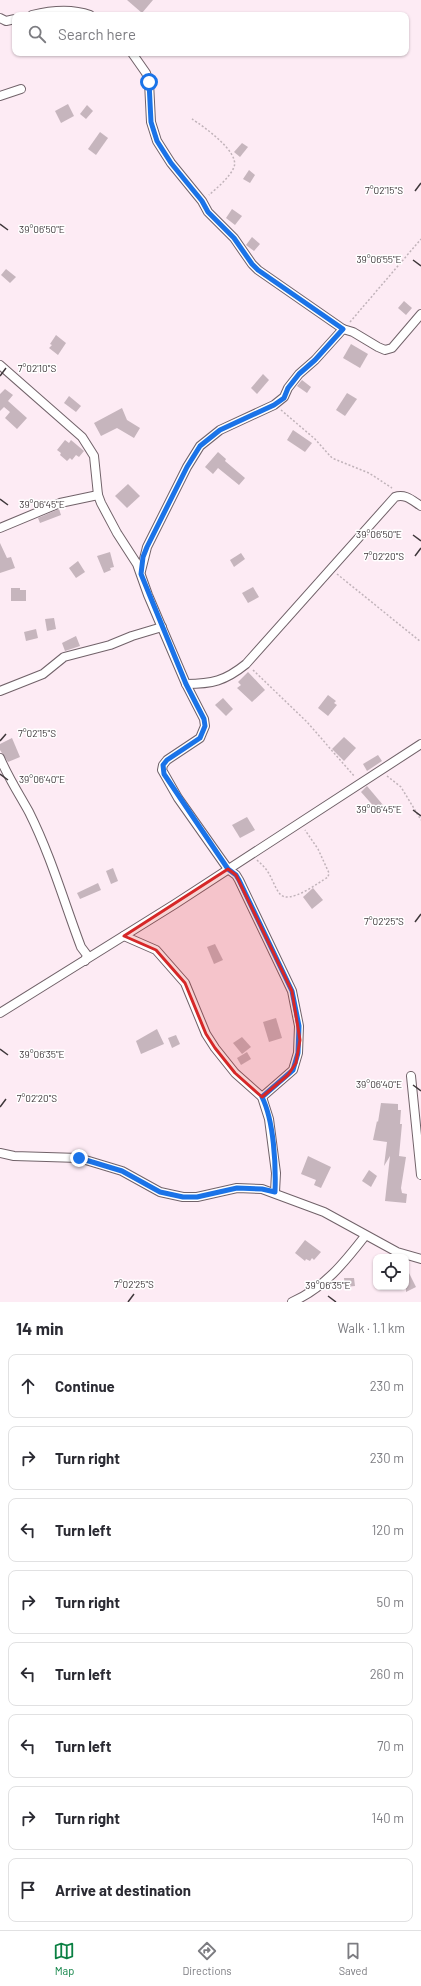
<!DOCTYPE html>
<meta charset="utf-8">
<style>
body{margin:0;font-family:Barlow,sans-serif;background:#f7f7f7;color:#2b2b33}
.controls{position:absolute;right:12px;bottom:12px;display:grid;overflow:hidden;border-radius:8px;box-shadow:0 1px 3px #0004}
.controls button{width:36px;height:36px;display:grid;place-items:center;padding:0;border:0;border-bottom:1px solid #e1e1e2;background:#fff;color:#2b2b33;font:20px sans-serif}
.stop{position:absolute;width:12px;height:12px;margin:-9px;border:3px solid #1a73e8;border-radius:50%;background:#fff}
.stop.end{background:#1a73e8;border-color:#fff;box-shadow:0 1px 4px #0008}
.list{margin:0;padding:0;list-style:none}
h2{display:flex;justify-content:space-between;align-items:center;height:52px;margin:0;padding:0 16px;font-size:17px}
h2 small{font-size:13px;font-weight:400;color:#7c7c81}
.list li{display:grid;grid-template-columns:26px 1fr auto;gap:12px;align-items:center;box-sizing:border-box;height:64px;margin:0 8px 8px;padding:0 8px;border:1px solid #e1e1e2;border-radius:8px}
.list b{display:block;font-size:15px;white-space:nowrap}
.list em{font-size:13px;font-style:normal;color:#7c7c81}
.icon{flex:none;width:22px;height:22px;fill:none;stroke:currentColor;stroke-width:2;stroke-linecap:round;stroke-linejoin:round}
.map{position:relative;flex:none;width:421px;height:1302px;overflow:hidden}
.search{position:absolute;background:#fff;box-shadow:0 1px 3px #0004;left:12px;right:12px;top:12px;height:44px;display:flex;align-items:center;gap:10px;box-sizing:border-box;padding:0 14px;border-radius:8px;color:#7c7c81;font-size:15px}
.sheet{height:628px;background:#fff}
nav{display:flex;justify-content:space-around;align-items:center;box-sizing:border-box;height:56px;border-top:1px solid #e1e1e2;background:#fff;font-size:11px;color:#7c7c81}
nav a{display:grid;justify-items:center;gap:2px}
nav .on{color:#0b8043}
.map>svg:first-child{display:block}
.building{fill:#c6b5bd}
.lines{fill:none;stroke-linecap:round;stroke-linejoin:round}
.minor-casing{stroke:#716269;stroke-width:10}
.path{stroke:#c1b3ba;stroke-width:1.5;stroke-dasharray:2 2;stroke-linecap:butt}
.minor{stroke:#fff;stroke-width:8}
.route{stroke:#1a73e8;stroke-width:5}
.marked{fill:#d62828;fill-opacity:0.2;stroke:#d62828;stroke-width:3;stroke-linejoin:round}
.ticks{fill:none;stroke:#3e373a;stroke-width:1.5}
.ticks-label{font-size:10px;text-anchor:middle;fill:#3e373a;stroke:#fff;stroke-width:3;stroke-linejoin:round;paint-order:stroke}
</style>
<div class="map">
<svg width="421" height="1302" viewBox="0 0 421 1302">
<rect width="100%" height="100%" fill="#fdebf4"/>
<g class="building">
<polygon points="127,0 153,0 142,13"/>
<polygon points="68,104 74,116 61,123 55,111"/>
<polygon points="87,105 93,111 86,119 80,114"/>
<polygon points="100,132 108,138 96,155 88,149"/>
<polygon points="242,143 248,147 240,157 234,152"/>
<polygon points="249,170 255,175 250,183 243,179"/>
<polygon points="232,209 242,216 235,225 226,218"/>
<polygon points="252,237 260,244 254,251 246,245"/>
<polygon points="6,269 16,277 10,283 1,275"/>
<polygon points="404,301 412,308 406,315 398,308"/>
<polygon points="56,335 66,343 58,355 49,348 52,345 50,344"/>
<polygon points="351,344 368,354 360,368 343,358"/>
<polygon points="263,374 269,380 257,394 251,388"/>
<polygon points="302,380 311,387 307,393 297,386"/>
<polygon points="5,389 13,395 8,401 27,418 17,429 5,418 10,412 4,407 0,411 0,394"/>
<polygon points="347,393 357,399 345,416 336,410"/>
<polygon points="69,396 81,406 76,412 64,403"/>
<polygon points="122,408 127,420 140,428 134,438 117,428 101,436 94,423"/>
<polygon points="293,430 312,443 305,452 287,440"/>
<polygon points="65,440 69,443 71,440 84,451 79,457 76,455 72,460 70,458 67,461 60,455 61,453 57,450"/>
<polygon points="218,452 226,459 225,461 245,478 239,485 218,468 213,474 205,467"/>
<polygon points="128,484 140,496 127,508 115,496"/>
<polygon points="59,509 61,515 40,523 38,518"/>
<polygon points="0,543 7,558 11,557 15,568 0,573"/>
<polygon points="110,552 114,567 110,568 111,570 104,573 97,556"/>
<polygon points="241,553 245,559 234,567 230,560"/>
<polygon points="78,561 85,572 76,578 69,568"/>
<polygon points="253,587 259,597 248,603 242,593"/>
<polygon points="11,588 20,588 20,590 26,590 26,601 11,601"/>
<polygon points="54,618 56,629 47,631 45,619"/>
<polygon points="36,629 38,638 26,641 24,632"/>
<polygon points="76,636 80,646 65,651 62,643"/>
<polygon points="248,672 265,690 252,702 237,688 241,685 238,682"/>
<polygon points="328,695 336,701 334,703 337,705 328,716 318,708"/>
<polygon points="223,698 233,709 226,716 215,705"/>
<polygon points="344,737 356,748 344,761 332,749"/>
<polygon points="12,738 20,757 8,762 0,750 0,744"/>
<polygon points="378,755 382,761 367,771 363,764"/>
<polygon points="367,786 383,805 377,810 361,792"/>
<polygon points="247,817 255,830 240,838 232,825"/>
<polygon points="113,868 118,881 111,884 106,871"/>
<polygon points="98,883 101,890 80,899 77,893"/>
<polygon points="313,888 323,900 312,909 303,897"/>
<polygon points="215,944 223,960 214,964 207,947"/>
<polygon points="276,1018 282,1038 269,1042 263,1022"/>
<polygon points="157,1029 164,1044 141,1054 136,1041"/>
<polygon points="176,1035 180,1044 172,1048 168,1038"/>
<polygon points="242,1037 251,1047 242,1054 233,1043"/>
<polygon points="247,1052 251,1059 241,1065 237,1058"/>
<polygon points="381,1103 398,1104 398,1110 401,1110 400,1124 402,1124 399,1156 406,1157 401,1188 402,1193 407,1194 406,1203 385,1201 390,1156 384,1166 387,1142 373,1140 377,1121 378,1122"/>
<polygon points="308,1156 331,1167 321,1188 314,1185 316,1180 301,1174"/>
<polygon points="369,1170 377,1176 371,1187 362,1181"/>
<polygon points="305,1240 321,1252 314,1260 312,1258 310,1261 306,1259 305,1261 295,1253"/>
<polygon points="406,1267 416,1287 406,1292"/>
<polygon points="344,1278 354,1278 355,1286 345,1287"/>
</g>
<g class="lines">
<g class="minor-casing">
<g id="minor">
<path d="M32,15C52,10 71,8 90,15"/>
<polyline points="0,18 6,21 15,19"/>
<polyline points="132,53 146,73 149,82 151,122 157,141 171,163 202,201 208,212 234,238 252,264 258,270 343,329"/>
<polyline points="0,96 21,89"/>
<polyline points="0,365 82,437 94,456 98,495 101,503 117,533 137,564 148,595 186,684 204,719 205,726 200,738 167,760 163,765 162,770 178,798 228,869 236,875 239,880 292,991 299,1026 298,1053 293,1070 262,1097"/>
<polyline points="0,528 60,503 98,495"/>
<polyline points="141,571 147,547 187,467 200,446 220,430 274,405 284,397 288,388 299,374 315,360 343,329 353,332 378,347 385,350 392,348 421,314"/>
<path d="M186,684C212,684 225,681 246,664L395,497C405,493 413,501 421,506"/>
<polyline points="0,691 43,674 64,657 110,645 132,636 162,627"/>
<path d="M0,758C8,777 19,794 29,812C51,856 64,902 81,947L87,955L85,961"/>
<polyline points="124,936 156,950 185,983 206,1034 215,1048 235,1073 262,1097 269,1119 276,1173 275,1192"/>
<polyline points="0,1013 175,904 421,744"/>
<polyline points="411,1076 421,1175"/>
<polyline points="0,1153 14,1156 79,1158 122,1171 160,1192 183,1197 197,1197 237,1188 262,1189 324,1212 397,1252 421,1259"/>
<path d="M292,1302C324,1288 344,1263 365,1236"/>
</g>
</g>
<g class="path">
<path d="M192,119C203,126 240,152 234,167C230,177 217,188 209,195"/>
<polyline points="350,322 421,239"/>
<polyline points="281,410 315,439 332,458 369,473 392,488"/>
<polyline points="337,574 421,642"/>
<polyline points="253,670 307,722 355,777"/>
<polyline points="387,776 401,787 421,820"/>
<path d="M257,860C261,864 265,867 268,872C272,878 275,888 280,894C289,905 318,883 328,877L329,873L318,849L305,830"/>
</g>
<use href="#minor" class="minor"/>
</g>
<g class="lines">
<path class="route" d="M79,1158L122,1171L160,1192L183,1197H197L237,1188L262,1189L275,1192C276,1165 274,1121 262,1097L293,1070L298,1053L299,1026L292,991L239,880L236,875L228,869L164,774L163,765L167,760L200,738L205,726L204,719L186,684L141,574L143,557L147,547L187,467L200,446L220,430L274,405L284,398L288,388L299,374L315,360L343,329L258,270L252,264L234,238L208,212L202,201L171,163L157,141L151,122L149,82"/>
</g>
<path class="marked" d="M228,869L236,875L292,991L300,1040L296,1063L288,1075L262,1097L235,1073L215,1048L206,1034L185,983L156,950L124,936Z"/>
<path class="ticks" d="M415,191L421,183M0,224L8,230M413,260L421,266M0,376L6,368M0,499L8,505M413,535L421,541M415,556L421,548M0,741L6,734M0,774L8,780M413,810L421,816M415,922L421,914M0,1049L8,1055M413,1085L421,1091M0,1107L6,1099M328,1296L336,1302M128,1302L134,1294"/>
<g class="ticks-label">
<text x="384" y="194">7°02'15"S</text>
<text x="42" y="233">39°06'50"E</text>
<text x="379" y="263">39°06'55"E</text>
<text x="37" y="372">7°02'10"S</text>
<text x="42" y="508">39°06'45"E</text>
<text x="379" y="538">39°06'50"E</text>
<text x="384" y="560">7°02'20"S</text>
<text x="37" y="737">7°02'15"S</text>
<text x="42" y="783">39°06'40"E</text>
<text x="379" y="813">39°06'45"E</text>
<text x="384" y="925">7°02'25"S</text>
<text x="42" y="1058">39°06'35"E</text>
<text x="379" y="1088">39°06'40"E</text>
<text x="37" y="1102">7°02'20"S</text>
<text x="134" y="1288">7°02'25"S</text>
<text x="328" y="1289">39°06'35"E</text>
</g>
</svg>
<div class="controls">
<button><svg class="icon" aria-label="locate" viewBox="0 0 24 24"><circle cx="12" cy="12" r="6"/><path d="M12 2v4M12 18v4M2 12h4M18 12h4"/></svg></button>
</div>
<div class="stop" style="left:149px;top:82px"></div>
<div class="stop end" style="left:79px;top:1158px"></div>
<div class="search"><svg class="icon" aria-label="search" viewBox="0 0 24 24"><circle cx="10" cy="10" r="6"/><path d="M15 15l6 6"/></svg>Search here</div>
</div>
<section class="sheet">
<h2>14 min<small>Walk · 1.1 km</small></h2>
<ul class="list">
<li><svg class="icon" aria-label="ahead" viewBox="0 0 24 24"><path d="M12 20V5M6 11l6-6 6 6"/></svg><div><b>Continue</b></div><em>230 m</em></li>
<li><svg class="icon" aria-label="right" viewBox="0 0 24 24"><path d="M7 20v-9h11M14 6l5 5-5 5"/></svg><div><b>Turn right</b></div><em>230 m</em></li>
<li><svg class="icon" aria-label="left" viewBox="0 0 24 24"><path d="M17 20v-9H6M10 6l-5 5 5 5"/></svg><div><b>Turn left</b></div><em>120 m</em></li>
<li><svg class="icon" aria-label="right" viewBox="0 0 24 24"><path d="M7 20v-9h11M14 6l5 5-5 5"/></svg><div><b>Turn right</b></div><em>50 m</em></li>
<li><svg class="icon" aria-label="left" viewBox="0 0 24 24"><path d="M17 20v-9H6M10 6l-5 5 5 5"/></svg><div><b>Turn left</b></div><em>260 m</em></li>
<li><svg class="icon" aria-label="left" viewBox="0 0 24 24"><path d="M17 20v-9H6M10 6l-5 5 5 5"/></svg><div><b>Turn left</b></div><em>70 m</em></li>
<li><svg class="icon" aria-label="right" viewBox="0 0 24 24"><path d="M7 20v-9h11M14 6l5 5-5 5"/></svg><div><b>Turn right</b></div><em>140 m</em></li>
<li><svg class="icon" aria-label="arrive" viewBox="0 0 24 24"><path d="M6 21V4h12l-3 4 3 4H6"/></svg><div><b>Arrive at destination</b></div></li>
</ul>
</section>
<nav>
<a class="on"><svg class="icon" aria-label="map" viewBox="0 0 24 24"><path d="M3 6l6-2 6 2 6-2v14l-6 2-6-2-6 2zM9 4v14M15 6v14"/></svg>Map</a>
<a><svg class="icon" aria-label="directions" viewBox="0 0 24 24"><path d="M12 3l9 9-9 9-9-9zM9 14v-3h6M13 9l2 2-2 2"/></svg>Directions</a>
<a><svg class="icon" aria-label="saved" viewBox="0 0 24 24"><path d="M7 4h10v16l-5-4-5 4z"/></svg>Saved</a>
</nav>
